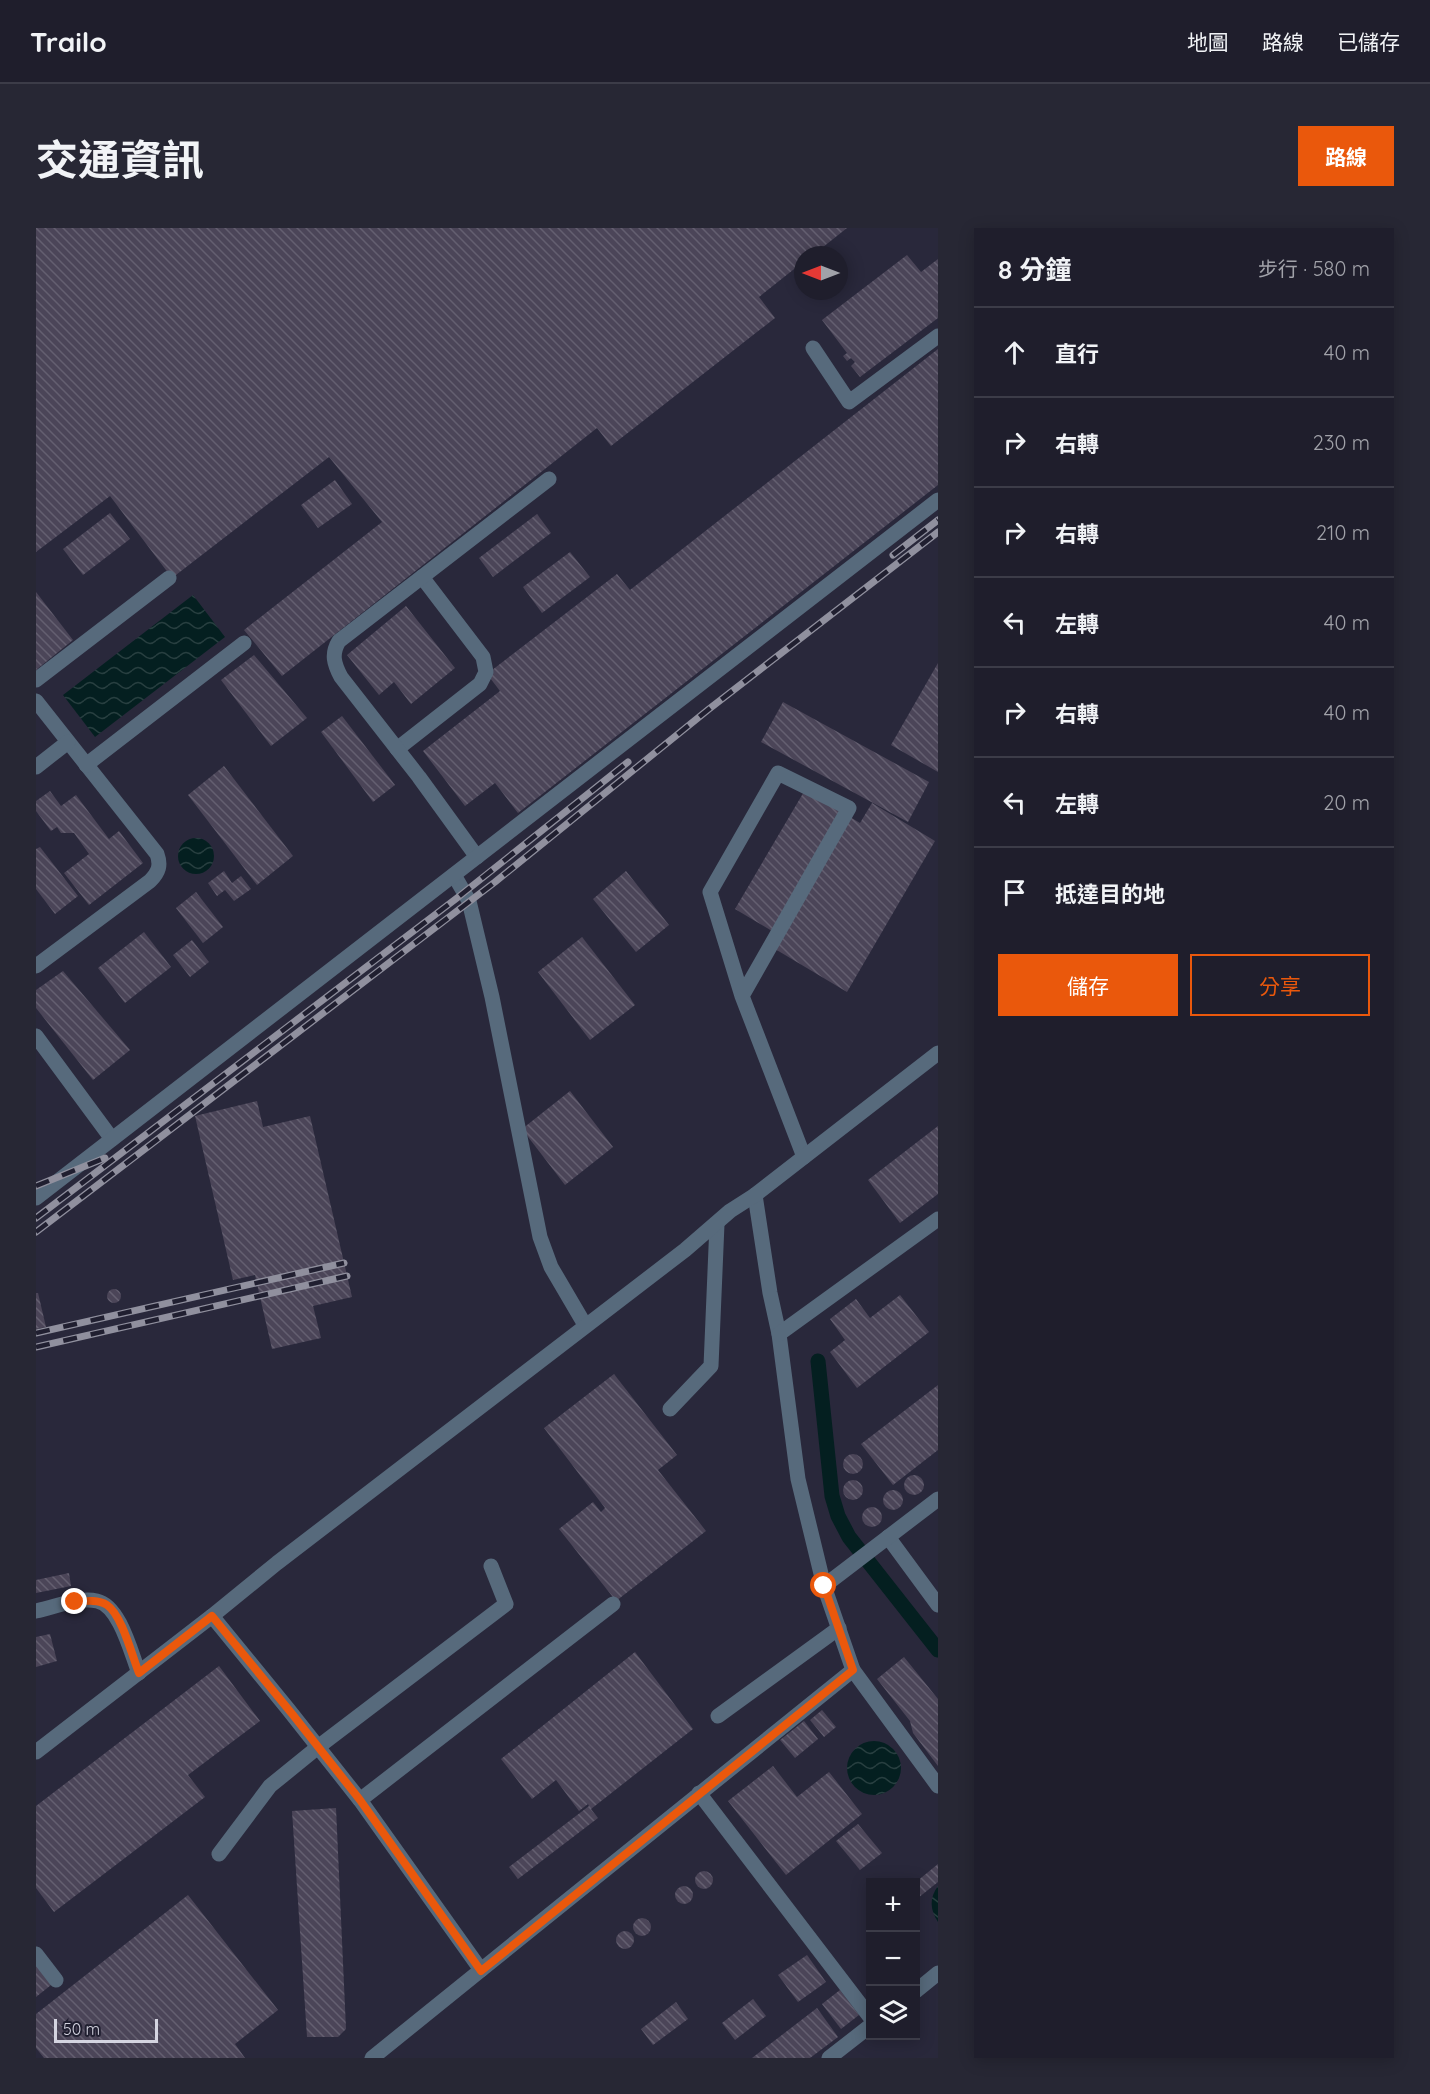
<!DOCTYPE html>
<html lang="zh-TW">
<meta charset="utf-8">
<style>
body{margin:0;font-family:Quicksand,"Noto Sans TC",sans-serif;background:#272734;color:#f1f3f6}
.controls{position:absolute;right:18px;bottom:18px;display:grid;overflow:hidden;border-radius:0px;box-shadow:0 3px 15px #0003}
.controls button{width:54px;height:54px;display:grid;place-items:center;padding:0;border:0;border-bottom:2px solid #3c3c48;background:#1f1e2c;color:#f1f3f6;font:30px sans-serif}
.compass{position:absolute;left:758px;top:18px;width:54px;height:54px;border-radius:50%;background:#1f1e2c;box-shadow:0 3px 15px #0003;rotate:270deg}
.scale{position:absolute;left:18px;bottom:15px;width:104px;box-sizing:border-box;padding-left:6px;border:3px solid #d4d4e0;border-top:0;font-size:16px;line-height:21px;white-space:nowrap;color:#d4d4e0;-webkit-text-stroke:4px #201f30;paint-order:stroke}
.stop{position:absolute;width:18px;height:18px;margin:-14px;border:4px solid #ea580c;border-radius:50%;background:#fff}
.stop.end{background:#ea580c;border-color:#fff;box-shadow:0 2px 6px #0008}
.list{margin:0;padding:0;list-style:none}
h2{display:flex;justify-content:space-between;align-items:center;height:78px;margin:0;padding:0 24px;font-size:26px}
h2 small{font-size:20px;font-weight:400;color:#a1a2a9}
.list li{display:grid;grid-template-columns:39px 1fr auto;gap:18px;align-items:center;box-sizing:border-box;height:90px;padding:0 24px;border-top:2px solid #3c3c48}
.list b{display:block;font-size:22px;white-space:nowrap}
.list em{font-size:20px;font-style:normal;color:#a1a2a9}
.actions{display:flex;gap:12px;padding:18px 24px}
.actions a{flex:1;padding:14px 0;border:2px solid #ea580c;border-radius:0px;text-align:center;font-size:21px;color:#ea580c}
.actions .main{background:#ea580c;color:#fff}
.icon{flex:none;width:33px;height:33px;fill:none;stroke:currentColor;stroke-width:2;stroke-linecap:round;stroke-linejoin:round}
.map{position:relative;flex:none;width:902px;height:1830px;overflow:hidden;border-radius:0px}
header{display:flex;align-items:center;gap:36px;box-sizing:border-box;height:84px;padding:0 30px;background:#1f1e2c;border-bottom:2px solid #3c3c48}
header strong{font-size:28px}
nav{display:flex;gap:33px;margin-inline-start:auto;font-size:21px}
.intro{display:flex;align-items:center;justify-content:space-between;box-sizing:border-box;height:144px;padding:0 36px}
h1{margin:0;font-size:42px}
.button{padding:15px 27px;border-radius:0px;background:#ea580c;color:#fff;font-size:21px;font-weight:700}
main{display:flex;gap:36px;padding:0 36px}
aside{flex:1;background:#1f1e2c;border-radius:0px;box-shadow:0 3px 15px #0003}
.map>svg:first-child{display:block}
.water{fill:url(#water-waves)}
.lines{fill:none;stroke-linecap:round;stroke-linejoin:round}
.canal{stroke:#041f20;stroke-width:15}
.building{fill:url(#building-back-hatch)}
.minor{stroke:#576a7c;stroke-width:15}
.rail-casing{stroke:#90909e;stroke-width:7}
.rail{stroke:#201f30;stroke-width:4.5;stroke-dasharray:14;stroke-linecap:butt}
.route{stroke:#ea580c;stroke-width:8}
</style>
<header>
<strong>Trailo</strong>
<nav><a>地圖</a><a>路線</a><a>已儲存</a></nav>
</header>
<div class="intro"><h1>交通資訊</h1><a class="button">路線</a></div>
<main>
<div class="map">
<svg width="902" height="1830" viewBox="0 0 902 1830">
<defs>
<pattern id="water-waves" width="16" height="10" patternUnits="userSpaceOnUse" patternTransform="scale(1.5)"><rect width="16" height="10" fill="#041f20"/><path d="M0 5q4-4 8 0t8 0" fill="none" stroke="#283f40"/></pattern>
<pattern id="building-back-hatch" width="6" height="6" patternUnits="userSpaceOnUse" patternTransform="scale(1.5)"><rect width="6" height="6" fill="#4b4558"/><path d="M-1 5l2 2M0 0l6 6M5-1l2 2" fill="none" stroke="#645f70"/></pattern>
</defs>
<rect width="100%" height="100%" fill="#29283b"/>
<g class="water">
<polygon points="157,367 189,409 59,509 27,467"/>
<circle cx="160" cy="628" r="18"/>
<circle cx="838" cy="1540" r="27"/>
<path d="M902,1658V1694C894,1682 893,1670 902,1658Z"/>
</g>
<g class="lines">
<polyline class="canal" points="782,1133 796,1268 802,1288 813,1309 902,1422"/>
</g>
<g class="building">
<polygon points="0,0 811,0 777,27 767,27 767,34 723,69 739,90 575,218 561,200 246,448 208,402 346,294 293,229 136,350 74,268 0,324"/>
<polygon points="871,27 885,44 902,31 902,90 824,149 815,138 819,134 815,130 811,133 807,128 811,125 786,92"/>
<polygon points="902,121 902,257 482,585 459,555 429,578 387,523 464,463 451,446 581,346 594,362"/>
<polygon points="299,252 316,276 282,300 265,277"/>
<polygon points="74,285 94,311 47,347 27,321"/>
<polygon points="501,286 515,305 457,349 443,330"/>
<polygon points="534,324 554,349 506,385 487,359"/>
<polygon points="0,364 37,412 0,442"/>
<polygon points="370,378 419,440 375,476 358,454 343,467 311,427"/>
<polygon points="218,427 271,490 235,518 185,452"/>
<polygon points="902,435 902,544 855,517"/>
<polygon points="747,474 893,554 872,594 725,514"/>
<polygon points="306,488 359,557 337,574 285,504"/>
<polygon points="188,538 257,628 221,657 152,567"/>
<polygon points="769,562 824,595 836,575 899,613 811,764 729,715 736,703 699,681"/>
<polygon points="14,563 25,578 40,567 73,611 83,603 107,635 53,677 28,645 53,626 38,605 25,605 21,599 15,603 0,583 0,573"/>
<polygon points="4,619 42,668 19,686 0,661 0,621"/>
<polygon points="188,643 196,655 205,648 215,661 198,673 189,662 181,668 172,655"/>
<polygon points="590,643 633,697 600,724 557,671"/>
<polygon points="160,664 187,699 167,715 140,680"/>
<polygon points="108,704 135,739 89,775 62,740"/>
<polygon points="546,709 599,777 554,812 502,744"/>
<polygon points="156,712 173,734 154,749 137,727"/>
<polygon points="27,743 94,822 57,852 0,780 0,762"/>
<polygon points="534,863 577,919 529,957 486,901"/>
<polygon points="221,873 227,899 274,888 316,1069 277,1078 285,1110 236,1121 219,1047 197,1052 159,888"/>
<polygon points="902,898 902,966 864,995 832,952"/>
<circle cx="78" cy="1068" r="7"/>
<polygon points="0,1065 2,1065 10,1099 0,1101"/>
<polygon points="864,1067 893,1104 821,1160 794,1124 809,1112 794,1091 820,1071 834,1090"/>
<polygon points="578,1146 641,1227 622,1242 670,1303 580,1373 523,1301 557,1274 565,1284 569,1280 508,1200"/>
<polygon points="902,1157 902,1222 857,1257 825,1216"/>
<circle cx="817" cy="1236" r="10"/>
<circle cx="878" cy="1257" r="10"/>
<circle cx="817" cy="1262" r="10"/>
<circle cx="857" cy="1272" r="10"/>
<circle cx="836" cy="1289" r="10"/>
<polygon points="33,1345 35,1358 0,1365 0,1352"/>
<polygon points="14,1406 21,1433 0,1439 0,1409"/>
<polygon points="599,1424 657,1501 555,1581 562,1590 482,1651 473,1639 553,1578 552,1576 543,1583 520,1552 496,1571 465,1531"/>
<polygon points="868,1429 902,1471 902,1538 877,1505 874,1493 841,1451"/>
<polygon points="183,1438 224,1493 152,1547 169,1569 18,1684 0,1660 0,1578"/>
<polygon points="786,1482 800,1499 788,1509 774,1492"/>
<polygon points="768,1493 782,1511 759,1530 744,1512"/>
<polygon points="737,1538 761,1569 793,1544 826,1586 750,1647 692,1573"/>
<polygon points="300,1580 310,1801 302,1809 271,1809 256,1583"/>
<polygon points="822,1596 846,1625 824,1642 800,1613"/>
<polygon points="902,1636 902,1654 882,1670 880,1666 880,1654"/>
<circle cx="668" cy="1652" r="9"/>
<circle cx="648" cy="1667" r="9"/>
<polygon points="152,1667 242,1782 199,1816 209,1830 8,1830 0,1820 0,1786"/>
<circle cx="606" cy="1699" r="9"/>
<circle cx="589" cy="1712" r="9"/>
<polygon points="771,1727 790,1754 762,1774 742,1747"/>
<polygon points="0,1737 15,1757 0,1769"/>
<polygon points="804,1762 823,1787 805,1801 786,1776"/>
<polygon points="717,1771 730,1788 699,1812 686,1795"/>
<polygon points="640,1774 652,1791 617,1817 605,1801"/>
<polygon points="781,1780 802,1809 774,1830 716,1830"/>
</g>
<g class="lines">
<g class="minor">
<polyline points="777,120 813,174 902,108"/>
<polyline points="0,452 133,350"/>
<path d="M0,473L121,626C125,637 123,644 114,653L0,738"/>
<polyline points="361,521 444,456 450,444 447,429 386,349"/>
<polyline points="50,537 208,415"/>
<polyline points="0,539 32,514"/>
<path d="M441,629L383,549L305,449C298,436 295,426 303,413L513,251"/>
<polyline points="418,647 433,673 456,769 504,1009 515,1039 549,1097"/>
<polyline points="706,768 813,580 742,545 674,664 706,768 768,929"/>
<polyline points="0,808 76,911"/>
<polyline points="719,967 734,1065 743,1106 762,1251 788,1358 817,1442"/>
<polyline points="0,970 902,272"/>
<polyline points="743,1106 902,991"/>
<polyline points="634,1181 675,1138 681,996"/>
<polyline points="852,1309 902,1377"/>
<polyline points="788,1358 902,1271"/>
<path d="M0,1383C19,1379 42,1369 61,1373C84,1378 95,1425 103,1445"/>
<polyline points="176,1388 252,1481 324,1572 445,1742 817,1442 902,1558"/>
<polyline points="682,1488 803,1400"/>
<polyline points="0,1524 176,1388 241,1335 649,1022 694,983 719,967 902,825"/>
<polyline points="663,1565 834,1789"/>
<polyline points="324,1572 577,1376"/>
<polyline points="183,1626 234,1558 282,1519 470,1376 455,1338"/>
<polyline points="0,1726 20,1752"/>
<polyline points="880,1763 902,1745"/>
<polyline points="336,1830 445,1742"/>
<polyline points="793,1830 834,1798"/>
</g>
<g class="rail-casing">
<g id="rail">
<polyline points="857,327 902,292"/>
<polyline points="0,958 69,930"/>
<polyline points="0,990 421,670 592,534"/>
<polyline points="0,1004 459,654 673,481 902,304"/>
<polyline points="0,1105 308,1035"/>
<polyline points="0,1119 311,1048"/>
</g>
</g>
<use href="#rail" class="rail"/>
</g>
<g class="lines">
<path class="route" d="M39,1374C49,1373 62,1371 71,1377C86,1387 96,1428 103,1445L176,1388L257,1487L324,1572L445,1743L817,1442L788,1358"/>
</g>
</svg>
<div class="controls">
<button>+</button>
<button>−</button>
<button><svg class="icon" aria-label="layers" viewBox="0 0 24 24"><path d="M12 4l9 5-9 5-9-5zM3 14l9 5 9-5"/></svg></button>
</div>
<svg class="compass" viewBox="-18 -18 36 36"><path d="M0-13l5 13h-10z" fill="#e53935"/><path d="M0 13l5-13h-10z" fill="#a1a2a9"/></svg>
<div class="scale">50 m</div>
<div class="stop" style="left:788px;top:1358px"></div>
<div class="stop end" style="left:39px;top:1374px"></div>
</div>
<aside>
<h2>8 分鐘<small>步行 · 580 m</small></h2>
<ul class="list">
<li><svg class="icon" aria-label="ahead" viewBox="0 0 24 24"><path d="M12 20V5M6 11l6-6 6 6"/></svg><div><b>直行</b></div><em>40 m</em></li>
<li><svg class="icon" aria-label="right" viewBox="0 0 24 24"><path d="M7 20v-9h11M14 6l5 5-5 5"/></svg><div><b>右轉</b></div><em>230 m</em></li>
<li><svg class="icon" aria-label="right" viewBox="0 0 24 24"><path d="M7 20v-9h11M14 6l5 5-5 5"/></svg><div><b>右轉</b></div><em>210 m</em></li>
<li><svg class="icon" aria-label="left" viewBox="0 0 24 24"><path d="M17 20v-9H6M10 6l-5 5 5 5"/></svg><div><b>左轉</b></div><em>40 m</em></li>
<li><svg class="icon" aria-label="right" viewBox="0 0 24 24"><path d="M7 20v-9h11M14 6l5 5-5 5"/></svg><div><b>右轉</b></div><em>40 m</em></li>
<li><svg class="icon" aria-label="left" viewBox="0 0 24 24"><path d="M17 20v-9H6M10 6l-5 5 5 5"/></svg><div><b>左轉</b></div><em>20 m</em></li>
<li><svg class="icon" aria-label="arrive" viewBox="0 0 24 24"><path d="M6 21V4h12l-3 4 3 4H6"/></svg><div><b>抵達目的地</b></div></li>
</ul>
<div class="actions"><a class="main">儲存</a><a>分享</a></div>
</aside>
</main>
